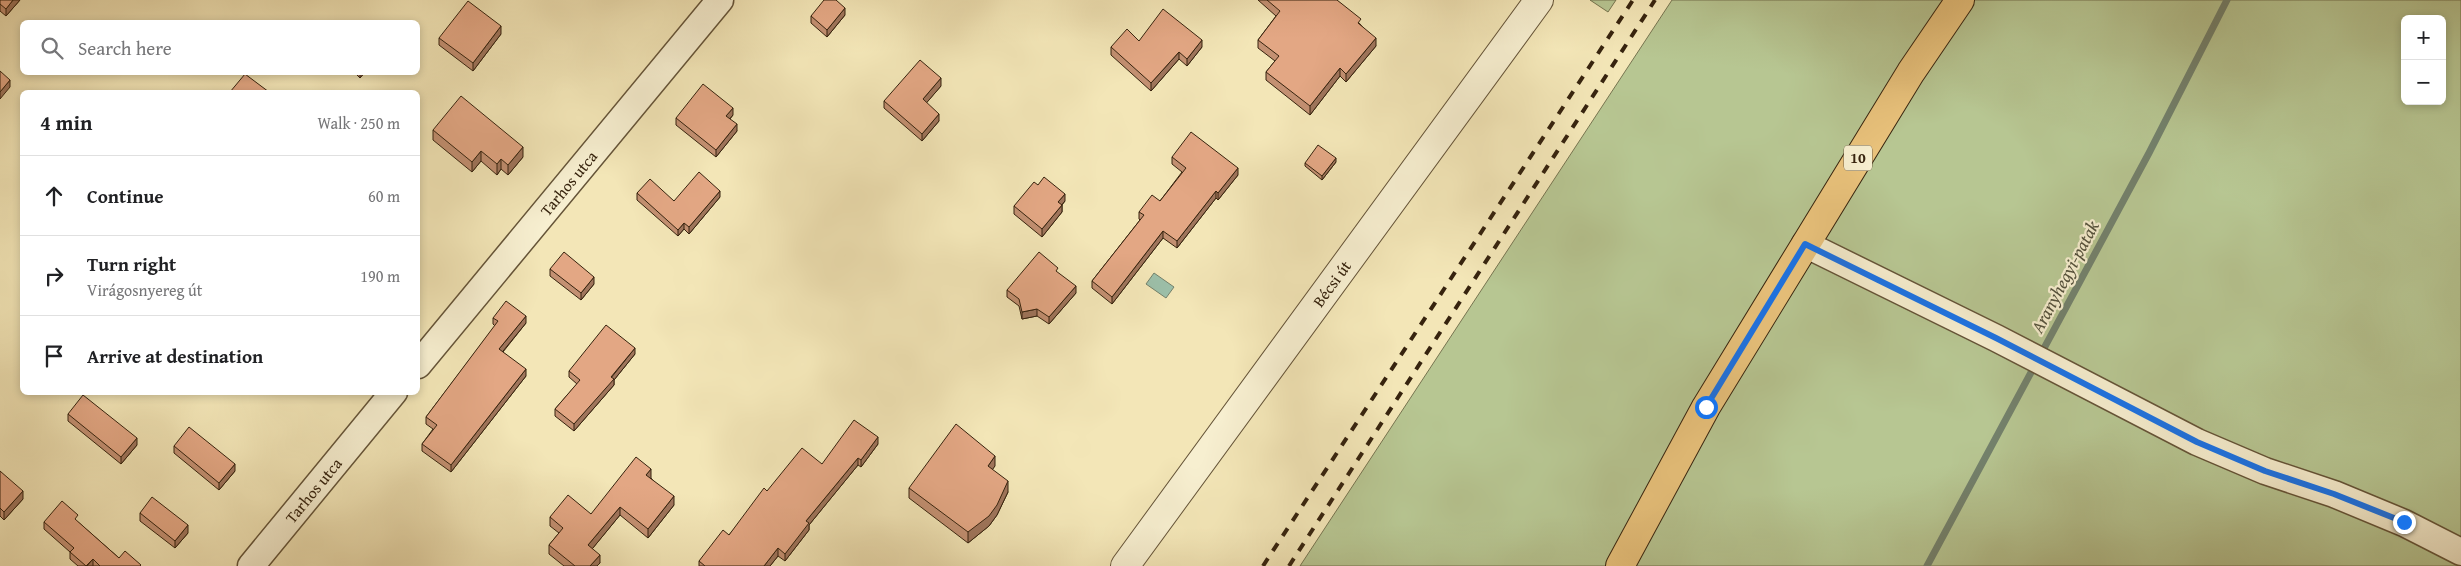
<!DOCTYPE html>
<meta charset="utf-8">
<style>
body{margin:0;font-family:"Gentium Book Plus",serif;background:#f2f2f2;color:#202124}
.controls{position:absolute;right:15px;top:15px;display:grid;overflow:hidden;border-radius:8px;box-shadow:0 2px 8px #0003}
.controls button{width:45px;height:45px;display:grid;place-items:center;padding:0;border:0;border-bottom:1px solid #e0e0e0;background:#fff;color:#202124;font:25px sans-serif}
.stop{position:absolute;width:15px;height:15px;margin:-11px;border:4px solid #1a73e8;border-radius:50%;background:#fff}
.stop.end{background:#1a73e8;border-color:#fff;box-shadow:0 1px 5px #0008}
.list{margin:0;padding:0;list-style:none}
h2{display:flex;justify-content:space-between;align-items:center;height:65px;margin:0;padding:0 20px;font-size:21px}
h2 small{font-size:16px;font-weight:400;color:#757577}
.list li{display:grid;grid-template-columns:32px 1fr auto;gap:15px;align-items:center;box-sizing:border-box;height:80px;padding:0 20px;border-top:1px solid #e0e0e0}
.list b{display:block;font-size:19px;white-space:nowrap}
.list p{margin:0;font-size:16px;white-space:nowrap;color:#757577}
.list em{font-size:16px;font-style:normal;color:#757577}
.icon{flex:none;width:28px;height:28px;fill:none;stroke:currentColor;stroke-width:2;stroke-linecap:round;stroke-linejoin:round}
.map{position:relative;flex:none;width:2461px;height:566px;overflow:hidden}
.search{position:absolute;background:#fff;box-shadow:0 2px 8px #0003;left:20px;top:20px;width:400px;height:55px;display:flex;align-items:center;gap:12px;box-sizing:border-box;padding:0 18px;border-radius:8px;color:#757577;font-size:19px}
.panel{position:absolute;background:#fff;box-shadow:0 2px 8px #0003;left:20px;top:90px;width:400px;height:305px;border-radius:8px}
.map>svg:first-child{display:block}
.green{fill:#b7c692;stroke:#767450;fill-rule:evenodd}
.water{fill:#9cc0aa;stroke:#73816c}
.lines{fill:none;stroke-linecap:round;stroke-linejoin:round}
.stream{stroke:#73816c;stroke-width:7}
.minor-casing{stroke:#655438;stroke-width:29}
.tertiary-casing{stroke:#655438;stroke-width:30}
.primary-casing{stroke:#36230e;stroke-width:30}
.minor{stroke:#f7efd0;stroke-width:26}
.tertiary{stroke:#f7efd0;stroke-width:28}
.primary{stroke:#eac37c;stroke-width:28}
.rail{stroke:#36230e;stroke-width:4;stroke-dasharray:9 9;stroke-linecap:butt}
.wall{fill:#c39072;stroke:#36230e}
.shaded-wall{fill:#9f755c;stroke:#36230e}
.building{fill:#e3a784;stroke:#36230e}
.route{stroke:#1a73e8;stroke-width:6}
.labels{text-anchor:middle;stroke-width:4.5;stroke-linejoin:round;paint-order:stroke}
.shield{fill:#f7efd0;stroke:#706048;stroke-width:1}
.shield-label{font-size:15px;font-weight:bold;fill:#36230e}
.street-label{font-size:16px;fill:#36230e;stroke:#f7efd0}
.water-label{font-size:18px;font-style:italic;fill:#55523d;stroke:#f7efd0}
</style>
<div class="map">
<svg width="2461" height="566" viewBox="0 0 2461 566">
<rect width="100%" height="100%" fill="#f3e6b7"/>
<filter id="stains"><feTurbulence type="fractalNoise" baseFrequency=".004" numOctaves="4"/><feColorMatrix values="0 0 0 0 .2 0 0 0 0 .09 0 0 0 0 .02 0 0 0 .5 -.17"/></filter>
<radialGradient id="worn" r=".72"><stop offset=".6" stop-color="#630" stop-opacity="0"/><stop offset="1" stop-color="#630" stop-opacity=".3"/></radialGradient>
<g class="green">
<polygon points="1590,0 1616,0 1608,12"/>
<path d="M1672,0H2461V566H1300ZM2405,19H2442V101H2405Z"/>
</g>
<polygon class="water" points="1154,273 1174,287 1166,298 1146,284"/>
<g class="lines">
<polyline class="stream" points="1927,566 2149,153 2227,0"/>
<g class="minor-casing">
<g id="minor">
<polyline points="1805,244 1996,338 2197,442 2265,471 2334,494 2404,523 2461,552"/>
<path id="s1" d="M418,365L720,0"/>
<path id="s2" d="M251,566L394,392"/>
</g>
</g>
<g class="tertiary-casing">
<g id="tertiary">
<path id="s3" d="M1125,566L1539,0"/>
</g>
</g>
<g class="primary-casing">
<polyline id="primary" points="1620,566 1706,407 1911,72 1960,0"/>
</g>
<use href="#minor" class="minor"/>
<use href="#tertiary" class="tertiary"/>
<use href="#primary" class="primary"/>
<g class="rail">
<polyline points="1263,566 1633,0"/>
<polyline points="1289,566 1655,0"/>
</g>
</g>
<g class="wall">
<polygon points="0,0 20,0 6,16 0,11"/>
<polygon points="1258,0 1337,0 1361,25 1376,46 1346,82 1340,76 1310,115 1266,80 1266,72 1275,61 1258,48 1258,40 1276,16"/>
<polygon points="845,15 827,37 811,23 811,16"/>
<polygon points="501,34 473,71 439,45 439,38"/>
<polygon points="1139,41 1202,47 1187,66 1179,59 1151,91 1111,55 1111,47"/>
<polygon points="354,72 365,72 360,78"/>
<polygon points="941,86 926,103 939,121 922,141 884,108 884,101"/>
<polygon points="733,115 730,119 737,131 716,157 676,125 676,118"/>
<polygon points="433,130 523,157 508,175 501,169 497,175 481,161 472,172 433,140"/>
<polygon points="1172,157 1238,175 1218,200 1216,198 1177,248 1163,238 1112,304 1092,288 1092,281 1140,220 1139,219 1139,212 1160,201 1182,172 1172,164"/>
<polygon points="1336,162 1322,180 1305,166 1305,163"/>
<polygon points="1038,185 1065,201 1062,205 1062,212 1042,237 1014,214 1014,206"/>
<polygon points="637,193 674,201 720,197 689,234 684,229 678,236 637,200"/>
<polygon points="550,269 594,284 581,300 550,276"/>
<polygon points="1058,273 1076,293 1049,324 1037,316 1022,319 1019,306 1007,297 1007,290"/>
<polygon points="493,318 526,323 503,352 526,376 451,472 422,451 422,444 433,429 426,424 426,417 495,326 493,324"/>
<polygon points="635,354 614,380 614,385 574,431 555,416 555,409 577,384 569,377 569,371"/>
<polygon points="68,414 137,445 121,464 68,421"/>
<polygon points="878,444 861,467 858,465 809,525 809,530 785,561 778,556 770,566 699,566 699,561 729,535 767,491 822,464"/>
<polygon points="174,446 235,471 219,490 174,453"/>
<polygon points="995,466 992,469 1008,492 997,515 989,526 968,543 909,498 909,488"/>
<polygon points="0,471 23,499 4,520 0,516"/>
<polygon points="651,478 674,505 648,538 620,515 592,549 600,563 597,566 564,566 549,554 549,545 559,533 550,526 550,517 591,514"/>
<polygon points="140,513 188,533 175,548 140,521"/>
<polygon points="44,522 78,522 119,558 141,566 78,566 70,559 70,552 44,529"/>
</g>
<g class="shaded-wall">
<polygon points="13,0 20,0 6,16 6,9"/>
<polygon points="845,8 845,15 827,37 827,30"/>
<polygon points="501,26 501,34 473,71 473,63"/>
<polygon points="1376,38 1376,46 1346,82 1346,74"/>
<polygon points="1202,40 1202,47 1187,66 1187,59"/>
<polygon points="1179,52 1179,59 1151,91 1151,83"/>
<polygon points="1340,68 1340,76 1310,115 1310,106"/>
<polygon points="360,72 365,72 360,78"/>
<polygon points="941,78 941,86 923,107 923,99"/>
<polygon points="10,80 10,87 0,99 0,92"/>
<polygon points="733,108 733,115 726,123 726,116"/>
<polygon points="939,114 939,121 922,141 922,134"/>
<polygon points="737,124 737,131 716,157 716,150"/>
<polygon points="523,147 523,157 508,175 508,165"/>
<polygon points="481,151 481,161 472,172 472,162"/>
<polygon points="1336,158 1336,162 1322,180 1322,176"/>
<polygon points="501,159 501,169 497,175 497,164"/>
<polygon points="1238,168 1238,175 1218,200 1218,193"/>
<polygon points="720,191 720,197 689,234 689,227"/>
<polygon points="1216,191 1216,198 1177,248 1177,241"/>
<polygon points="1065,194 1065,201 1058,209 1058,202"/>
<polygon points="1062,205 1062,212 1042,237 1042,229"/>
<polygon points="684,223 684,229 678,236 678,230"/>
<polygon points="1163,231 1163,238 1112,304 1112,297"/>
<polygon points="594,277 594,284 581,300 581,293"/>
<polygon points="1076,286 1076,293 1049,324 1049,317"/>
<polygon points="1037,309 1037,316 1022,319 1022,312"/>
<polygon points="526,316 526,323 499,356 499,349"/>
<polygon points="635,348 635,354 614,380 614,385 574,431 574,424"/>
<polygon points="526,369 526,376 451,472 451,465"/>
<polygon points="878,437 878,444 861,467 861,460"/>
<polygon points="137,438 137,445 121,464 121,457"/>
<polygon points="995,456 995,466 988,476 988,466"/>
<polygon points="858,458 858,465 809,525 809,530 785,561 785,554 806,521"/>
<polygon points="235,464 235,471 219,490 219,483"/>
<polygon points="651,469 651,478 646,484 646,475"/>
<polygon points="1008,481 1008,492 997,515 989,526 968,543 968,532"/>
<polygon points="23,491 23,499 4,520 4,512"/>
<polygon points="674,496 674,505 648,538 648,529"/>
<polygon points="620,507 620,515 588,554 588,545"/>
<polygon points="188,525 188,533 175,548 175,541"/>
<polygon points="778,548 778,556 770,566 764,566"/>
<polygon points="600,555 600,563 597,566 590,566"/>
<polygon points="93,559 93,566 87,566"/>
</g>
<g class="building">
<polygon points="0,0 13,0 6,9 0,4"/>
<polygon points="824,0 836,0 845,8 827,30 811,16"/>
<polygon points="1267,0 1337,0 1361,19 1358,23 1376,38 1346,74 1340,68 1310,106 1266,72 1279,56 1258,40 1280,11"/>
<polygon points="468,1 501,26 473,63 439,38"/>
<polygon points="1163,9 1202,40 1187,59 1179,52 1151,83 1111,47 1127,29 1139,41"/>
<polygon points="920,60 941,78 923,99 939,114 922,134 884,101"/>
<polygon points="0,71 10,80 0,92"/>
<polygon points="245,74 269,92 230,92"/>
<polygon points="703,84 733,108 726,116 737,124 716,150 676,118"/>
<polygon points="461,96 523,147 508,165 501,159 497,164 481,151 472,162 433,130"/>
<polygon points="1191,132 1238,168 1218,193 1216,191 1177,241 1163,231 1112,297 1092,281 1144,215 1139,212 1152,195 1160,201 1186,168 1172,157"/>
<polygon points="1318,145 1336,158 1322,176 1305,163"/>
<polygon points="699,172 720,191 689,227 684,223 678,230 637,193 650,179 674,201"/>
<polygon points="1044,177 1065,194 1058,202 1062,205 1042,229 1014,206 1034,182 1038,185"/>
<polygon points="564,252 594,277 581,293 550,269"/>
<polygon points="1039,252 1058,268 1056,271 1076,286 1049,317 1037,309 1022,312 1019,299 1007,290"/>
<polygon points="506,301 526,316 499,349 526,369 451,465 422,444 437,425 426,417 498,321 493,318"/>
<polygon points="606,325 635,348 611,377 614,379 574,424 555,409 580,380 569,371"/>
<polygon points="83,395 137,438 121,457 68,414"/>
<polygon points="854,420 878,437 861,460 858,458 806,521 809,523 785,554 778,548 764,566 705,566 699,561 723,530 729,535 764,488 767,491 802,448 822,464"/>
<polygon points="956,424 995,456 988,466 1008,481 997,505 989,516 968,532 909,488"/>
<polygon points="189,427 235,464 219,483 174,446"/>
<polygon points="636,457 651,469 646,475 674,496 648,529 620,507 588,545 600,555 590,566 575,566 549,545 563,528 550,517 568,495 591,514"/>
<polygon points="0,471 23,491 4,512 0,508"/>
<polygon points="152,497 188,525 175,541 140,513"/>
<polygon points="62,501 78,515 75,519 119,558 125,551 141,565 140,566 100,566 93,559 86,566 70,552 74,548 44,522"/>
</g>
<g class="lines">
<polyline class="route" points="1706,407 1805,244 1996,338 2197,442 2265,471 2334,494 2404,522"/>
</g>
<g class="labels">
<rect class="shield" x="1844" y="145.5" width="28" height="25" rx="4"/>
<g class="shield-label">
<text x="1858" y="163">10</text>
</g>
<g class="street-label">
<text dy="6" stroke="none"><textPath href="#s1" startOffset="236">Tarhos utca</textPath></text>
<text dy="6" stroke="none"><textPath href="#s3" startOffset="350">Bécsi út</textPath></text>
<text dy="6" stroke="none"><textPath href="#s2" startOffset="98">Tarhos utca</textPath></text>
</g>
<g class="water-label">
<text transform="translate(2065 277) rotate(-62)" y="6">Aranyhegyi-patak</text>
</g>
</g>
<rect width="100%" height="100%" filter="url(#stains)"/>
<rect width="100%" height="100%" fill="url(#worn)"/>
</svg>
<div class="controls">
<button>+</button>
<button>−</button>
</div>
<div class="stop" style="left:1706px;top:407px"></div>
<div class="stop end" style="left:2404px;top:522px"></div>
<div class="search"><svg class="icon" aria-label="search" viewBox="0 0 24 24"><circle cx="10" cy="10" r="6"/><path d="M15 15l6 6"/></svg>Search here</div>
<section class="panel">
<h2>4 min<small>Walk · 250 m</small></h2>
<ul class="list">
<li><svg class="icon" aria-label="ahead" viewBox="0 0 24 24"><path d="M12 20V5M6 11l6-6 6 6"/></svg><div><b>Continue</b></div><em>60 m</em></li>
<li><svg class="icon" aria-label="right" viewBox="0 0 24 24"><path d="M7 20v-9h11M14 6l5 5-5 5"/></svg><div><b>Turn right</b><p>Virágosnyereg út</p></div><em>190 m</em></li>
<li><svg class="icon" aria-label="arrive" viewBox="0 0 24 24"><path d="M6 21V4h12l-3 4 3 4H6"/></svg><div><b>Arrive at destination</b></div></li>
</ul>
</section>
</div>
